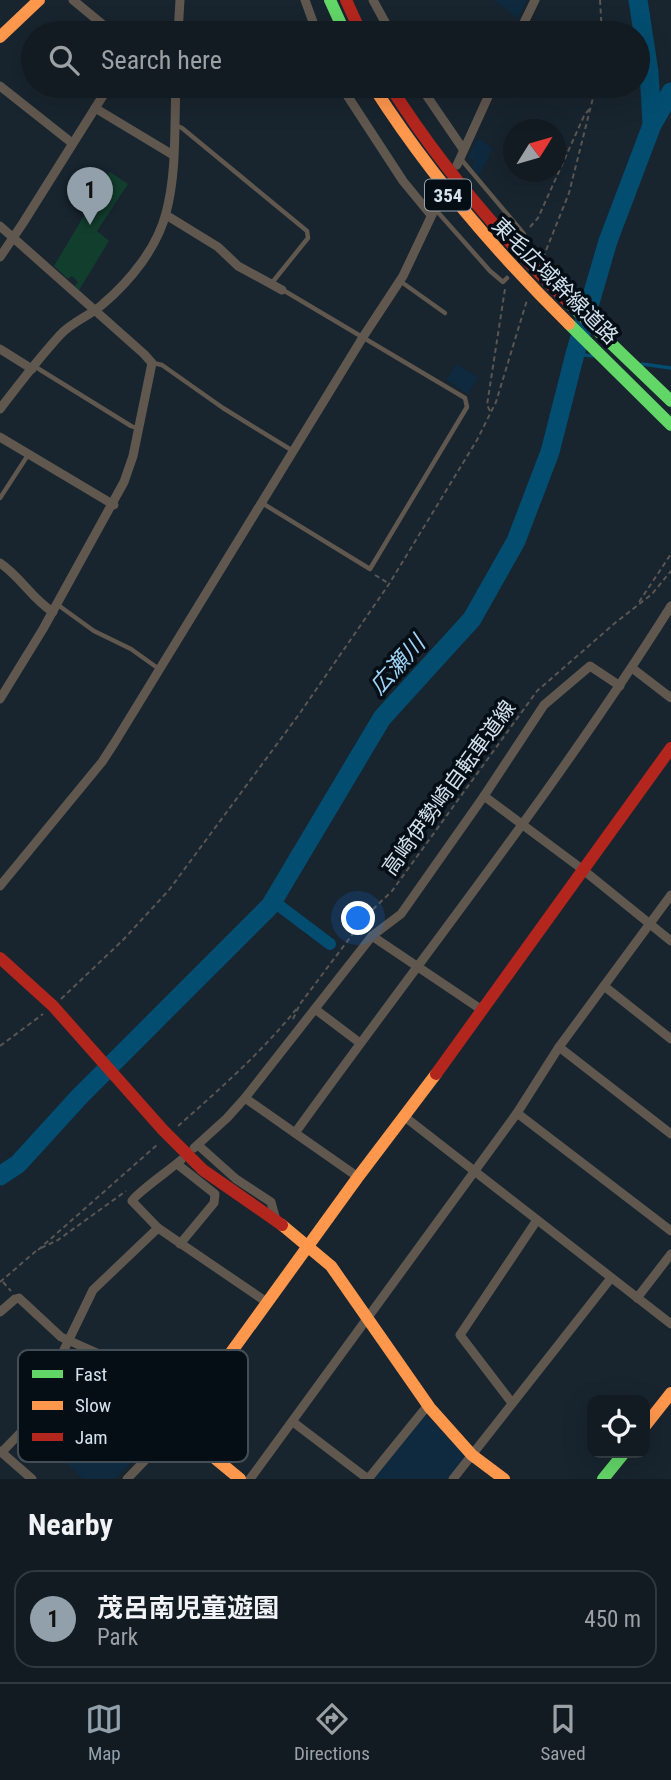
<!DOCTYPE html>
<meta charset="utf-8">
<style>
body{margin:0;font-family:"Roboto Condensed","Noto Sans JP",sans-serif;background:#1f282f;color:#f1f3f6}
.controls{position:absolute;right:21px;bottom:21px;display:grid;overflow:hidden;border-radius:14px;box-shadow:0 7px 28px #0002}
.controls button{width:63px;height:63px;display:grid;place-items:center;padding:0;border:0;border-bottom:2px solid #313940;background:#121b22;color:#f1f3f6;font:35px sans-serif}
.compass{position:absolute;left:503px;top:119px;width:63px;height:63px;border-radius:50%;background:#121b22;box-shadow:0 7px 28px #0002;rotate:53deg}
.you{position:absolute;left:359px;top:919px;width:24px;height:24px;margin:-18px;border:5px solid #fff;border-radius:50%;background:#1a73e8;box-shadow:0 0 0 10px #1a73e833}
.badge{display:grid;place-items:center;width:46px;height:46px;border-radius:50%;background:#92a0ab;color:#111;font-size:23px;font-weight:700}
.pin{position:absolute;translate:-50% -58px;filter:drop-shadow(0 2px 4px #0008)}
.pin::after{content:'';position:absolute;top:37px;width:24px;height:21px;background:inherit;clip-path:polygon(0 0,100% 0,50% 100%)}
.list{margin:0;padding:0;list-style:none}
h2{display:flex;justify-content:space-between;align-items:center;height:91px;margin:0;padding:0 28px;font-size:30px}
h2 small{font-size:23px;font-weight:400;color:#9ca1a5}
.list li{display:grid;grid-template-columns:46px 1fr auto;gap:21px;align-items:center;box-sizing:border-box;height:98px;margin:0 14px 14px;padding:0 14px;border:2px solid #313940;border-radius:21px}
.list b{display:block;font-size:26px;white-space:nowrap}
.list p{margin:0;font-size:23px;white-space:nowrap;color:#9ca1a5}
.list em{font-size:23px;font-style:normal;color:#9ca1a5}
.icon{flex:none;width:38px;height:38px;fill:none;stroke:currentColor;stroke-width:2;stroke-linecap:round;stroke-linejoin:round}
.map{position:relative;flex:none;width:671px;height:1479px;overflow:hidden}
.search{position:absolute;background:#121b22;box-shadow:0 7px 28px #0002;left:21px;right:21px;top:21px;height:77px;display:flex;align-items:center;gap:18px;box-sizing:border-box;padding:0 24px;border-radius:38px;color:#9ca1a5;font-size:26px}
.sheet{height:203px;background:#121b22}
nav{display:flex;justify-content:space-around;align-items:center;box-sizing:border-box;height:98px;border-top:2px solid #313940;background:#121b22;font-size:19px;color:#9ca1a5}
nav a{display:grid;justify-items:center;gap:4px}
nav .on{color:#92a0ab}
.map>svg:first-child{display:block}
.built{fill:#0f293e}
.green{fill:#123e2e}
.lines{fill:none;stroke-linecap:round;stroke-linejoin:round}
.stream{stroke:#024d70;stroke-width:3.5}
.canal{stroke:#024d70;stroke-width:12}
.river{stroke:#024d70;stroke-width:19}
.path{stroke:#595653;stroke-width:2;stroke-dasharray:5 3.5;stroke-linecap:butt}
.lane{stroke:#60574f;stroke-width:4.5}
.street{stroke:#60574f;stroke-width:9}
.fast{stroke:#63d668;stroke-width:12}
.slow{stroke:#ff974d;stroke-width:12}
.jam{stroke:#b3261e;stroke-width:12}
.labels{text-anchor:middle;stroke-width:7;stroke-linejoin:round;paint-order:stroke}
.shield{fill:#050d15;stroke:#96a2ad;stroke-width:2}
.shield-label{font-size:19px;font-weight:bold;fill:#d4e2ee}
.street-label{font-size:21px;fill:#d4e2ee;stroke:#050d15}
.water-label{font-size:23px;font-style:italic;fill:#9ed3f6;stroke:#050d15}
.key{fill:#050d15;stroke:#434d56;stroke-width:2}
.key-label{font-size:19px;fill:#d4e2ee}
</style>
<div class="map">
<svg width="671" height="1479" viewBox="0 0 671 1479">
<rect width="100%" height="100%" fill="#18242e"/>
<g class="built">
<polygon points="494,0 527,0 518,19"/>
<polygon points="478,138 493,149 479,176 472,167 474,161 468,157"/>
<polygon points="456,364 478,377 468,394 446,380"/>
<polygon points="132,1381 162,1418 160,1433 115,1479 83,1479 60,1458"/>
<polygon points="423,1417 429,1417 463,1453 464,1458 448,1479 373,1479"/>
</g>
<polygon class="green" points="110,172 128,184 97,231 109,241 79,290 75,286 78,282 72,276 68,279 54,266"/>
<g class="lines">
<g class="stream">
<polyline points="575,354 593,356"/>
<polyline points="642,364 671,368"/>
</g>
<polyline class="canal" points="273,901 330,944"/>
<g class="river">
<polyline points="638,0 649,72 652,124"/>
<polyline points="0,1176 18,1164 80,1096 270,906 382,718 472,619 516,541 550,452 575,354 608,241 652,125 671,92"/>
</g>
<g class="path">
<polyline points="600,0 602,33"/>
<polyline points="530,227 538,218 584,116 590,108"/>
<polyline points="543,258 569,193 596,86"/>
<polyline points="490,411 487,405 505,289"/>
<polyline points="375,575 388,583"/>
<polyline points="639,602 671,554"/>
<polyline points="61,999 123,940 169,890 300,713 389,584 477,440 496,402 527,300"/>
<polyline points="293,1019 300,1004 367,915 392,891 537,691 615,623 652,594 671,571"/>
<polyline points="0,1046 43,1014"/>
<path d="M178,1126C220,1089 263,1051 298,1007"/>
<polyline points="41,1248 58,1240 126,1191"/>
<polyline points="38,1250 158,1144"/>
<polyline points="0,1282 36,1251"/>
<polyline points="3,1282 11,1291"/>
</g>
<g class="lane">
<polyline points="175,125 182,128 307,231 308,238 271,284"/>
<polyline points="460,158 524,234 521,238"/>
<polyline points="435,209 490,271 503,282 507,278"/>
<polyline points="400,281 445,313"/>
<polyline points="153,363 162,365 223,408 293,451"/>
<polyline points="34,366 131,426 139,429"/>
<polyline points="0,498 28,455"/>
<polyline points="262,503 370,569 467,407 465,398 283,290"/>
<polyline points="58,605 94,631 131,649 159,669"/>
</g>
<g class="street">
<polyline points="73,0 113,33"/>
<polyline points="305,0 317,33"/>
<polyline points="373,0 391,33"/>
<polyline points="178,33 180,0"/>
<polyline points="519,33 535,0"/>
<polyline points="0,86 72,143"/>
<polyline points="341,86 403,181 431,215"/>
<polyline points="420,86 463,149"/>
<polyline points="95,108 173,155"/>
<polyline points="457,165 493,86"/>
<polyline points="166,215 218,247 238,266 282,290"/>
<polyline points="0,226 144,354 152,363 133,456 124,482 43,629 0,699"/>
<polyline points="0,257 23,223 109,86"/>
<polyline points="0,349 32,369"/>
<path d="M0,409C19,384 39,358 60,335C73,321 90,316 103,304C130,281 157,248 166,213C177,172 174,128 176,86"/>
<polyline points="0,437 114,505"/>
<path d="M0,563C20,576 32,599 53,612"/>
<polyline points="632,668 671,698"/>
<polyline points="484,796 582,869 671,941"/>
<polyline points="0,886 102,762 115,742 363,337 403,276 438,202"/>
<polyline points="372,936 482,1010"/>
<polyline points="604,986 671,1039"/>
<polyline points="315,1009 360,1043"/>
<polyline points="559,1047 671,1134"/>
<polyline points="245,1098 295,1133"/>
<polyline points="517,1113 671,1231"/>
<polyline points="405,1117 671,1324"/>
<polyline points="198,1145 236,1179 271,1202 276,1220"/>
<polyline points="194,1148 227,1118 245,1098 372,936 401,914 484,796 544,705 590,666 620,686"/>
<path d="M181,1160C171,1169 135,1194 132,1201L158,1228L268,1303"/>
<polyline points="177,1164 215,1194 214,1203 180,1244"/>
<path d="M358,1177L295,1133C421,958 556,789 671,606"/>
<polyline points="637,1298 671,1254"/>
<polyline points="0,1312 15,1299 19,1298 61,1337 124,1365 177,1427 127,1479"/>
<polyline points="512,1403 460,1335 537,1220"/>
<polyline points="293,1422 368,1479 428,1405"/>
<polyline points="0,1451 32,1479"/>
<polyline points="2,1452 27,1426 93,1290 158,1228"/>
<polyline points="250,1479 517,1113 559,1047 671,895"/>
<polyline points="453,1479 611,1278"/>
</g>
<g class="fast">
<polyline points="330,0 345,33"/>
<polyline points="570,304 671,401"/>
<polyline points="569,324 671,425"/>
<polyline points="603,1479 624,1453"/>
</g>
<g class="slow">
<polyline points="0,37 39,0"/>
<path d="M373,86C429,174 495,251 569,324"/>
<polyline points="282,1225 331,1266 430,1408 472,1455 504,1479"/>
<polyline points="645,1426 671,1393"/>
<polyline points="240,1479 177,1427 358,1177 436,1074"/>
</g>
<g class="jam">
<polyline points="346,0 361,33"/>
<path d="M390,86C441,167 501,237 570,304"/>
<polyline points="0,958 53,1006 163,1130 203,1170 282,1225"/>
<polyline points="436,1074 671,748"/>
</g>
</g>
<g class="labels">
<rect class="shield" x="425" y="179.5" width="46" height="31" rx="5"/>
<g class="shield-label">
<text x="448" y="202">354</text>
</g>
<g class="street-label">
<text transform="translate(555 281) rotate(45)" y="7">東毛広域幹線道路</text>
<text transform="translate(449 788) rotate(-54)" y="7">高崎伊勢崎自転車道線</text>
</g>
<g class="water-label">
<text transform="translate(397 665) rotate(-48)" y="8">広瀬川</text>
</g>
</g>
<rect x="18" y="1350" width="230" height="112" rx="10" class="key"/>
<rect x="32" y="1370" width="31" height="8" fill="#63d668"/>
<rect x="32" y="1401" width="31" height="9" fill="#ff974d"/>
<rect x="32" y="1433" width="31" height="8" fill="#b3261e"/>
<g class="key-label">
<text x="75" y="1381">Fast</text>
<text x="75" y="1412">Slow</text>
<text x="75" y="1444">Jam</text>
</g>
</svg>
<div class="controls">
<button><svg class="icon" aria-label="locate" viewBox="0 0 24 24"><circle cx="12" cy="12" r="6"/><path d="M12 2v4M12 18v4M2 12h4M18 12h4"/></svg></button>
</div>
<svg class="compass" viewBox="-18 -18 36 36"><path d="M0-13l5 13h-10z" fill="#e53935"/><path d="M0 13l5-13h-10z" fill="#9ca1a5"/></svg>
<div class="you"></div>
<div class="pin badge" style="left:90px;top:225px">1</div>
<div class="search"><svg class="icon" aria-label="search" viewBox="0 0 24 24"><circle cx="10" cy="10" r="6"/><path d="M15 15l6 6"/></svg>Search here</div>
</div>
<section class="sheet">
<h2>Nearby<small></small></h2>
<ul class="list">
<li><span class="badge">1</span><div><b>茂呂南児童遊園</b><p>Park</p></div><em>450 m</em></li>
</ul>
</section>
<nav>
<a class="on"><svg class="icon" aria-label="map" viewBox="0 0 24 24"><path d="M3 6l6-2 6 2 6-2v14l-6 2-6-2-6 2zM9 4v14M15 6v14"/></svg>Map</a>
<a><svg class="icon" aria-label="directions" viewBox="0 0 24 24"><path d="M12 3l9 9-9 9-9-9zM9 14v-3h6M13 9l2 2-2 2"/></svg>Directions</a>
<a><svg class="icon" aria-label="saved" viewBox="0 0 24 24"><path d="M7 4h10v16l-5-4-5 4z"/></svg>Saved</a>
</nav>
